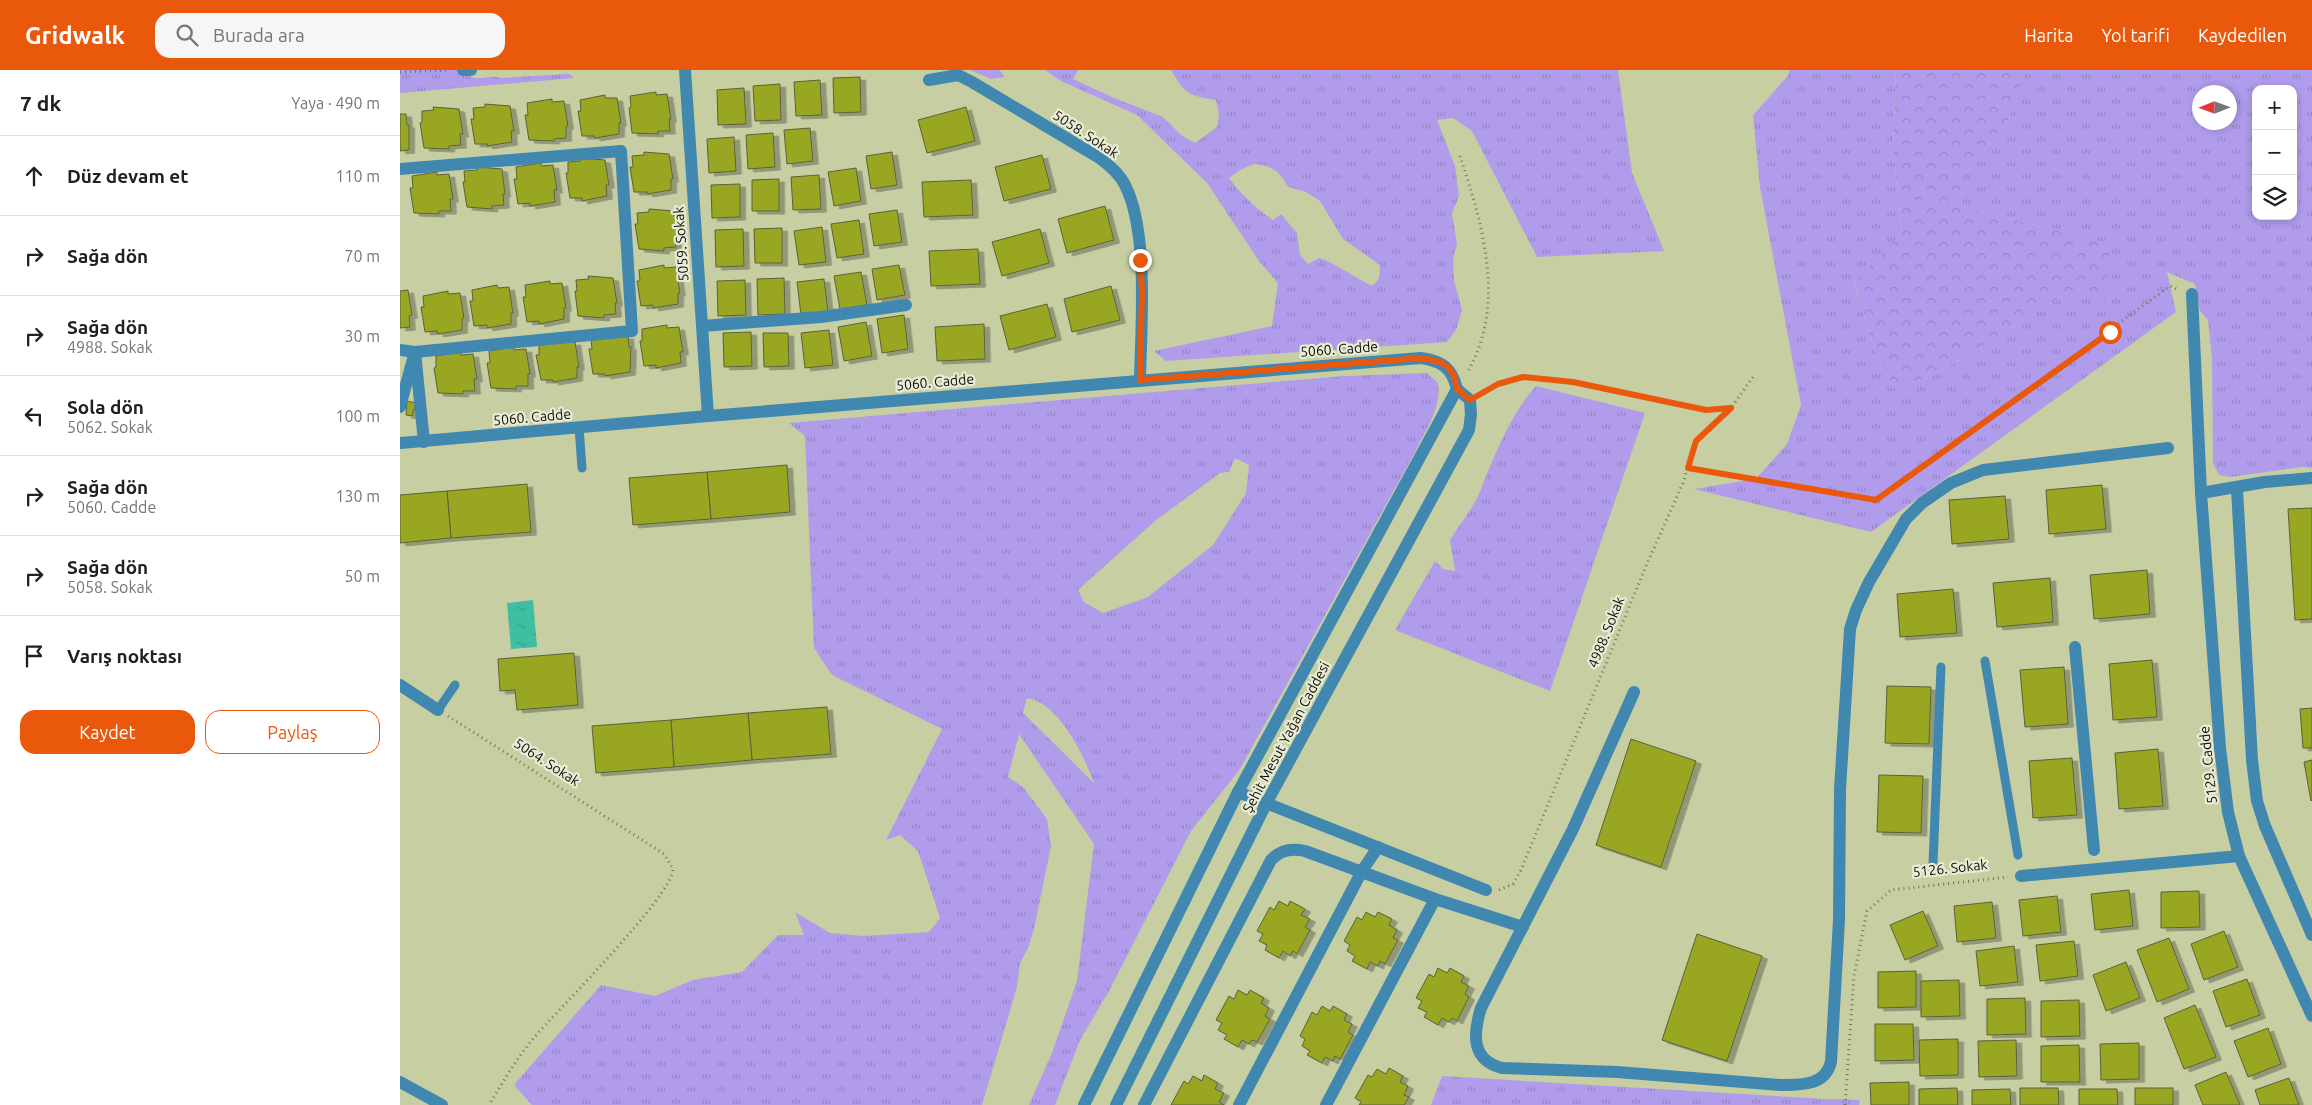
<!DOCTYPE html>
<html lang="tr">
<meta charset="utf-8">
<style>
body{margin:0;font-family:Ubuntu,sans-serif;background:#f6f6f6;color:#202124}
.controls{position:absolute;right:15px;top:15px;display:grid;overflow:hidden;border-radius:10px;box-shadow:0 2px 8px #0003}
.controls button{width:45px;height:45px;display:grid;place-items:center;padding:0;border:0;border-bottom:1px solid #e0e0e0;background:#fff;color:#202124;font:25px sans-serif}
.compass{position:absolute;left:1792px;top:15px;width:45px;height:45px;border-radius:50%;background:#fff;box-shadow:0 2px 8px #0003;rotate:269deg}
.stop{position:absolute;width:15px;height:15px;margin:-11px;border:4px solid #ea580c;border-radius:50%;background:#fff}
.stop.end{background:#ea580c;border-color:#fff;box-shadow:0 1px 5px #0008}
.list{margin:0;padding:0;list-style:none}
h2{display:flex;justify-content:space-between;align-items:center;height:65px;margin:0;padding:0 20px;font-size:21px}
h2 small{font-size:16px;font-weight:400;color:#757577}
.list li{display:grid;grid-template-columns:32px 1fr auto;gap:15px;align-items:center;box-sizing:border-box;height:80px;padding:0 20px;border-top:1px solid #e0e0e0}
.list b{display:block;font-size:19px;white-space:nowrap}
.list p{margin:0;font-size:16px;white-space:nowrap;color:#757577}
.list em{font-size:16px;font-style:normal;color:#757577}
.actions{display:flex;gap:10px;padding:15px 20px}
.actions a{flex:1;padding:11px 0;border:1px solid #ea580c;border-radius:15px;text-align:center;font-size:18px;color:#ea580c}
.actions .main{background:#ea580c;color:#fff}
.icon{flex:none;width:28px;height:28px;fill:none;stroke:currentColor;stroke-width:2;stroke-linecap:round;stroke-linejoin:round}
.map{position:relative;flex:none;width:1912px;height:1035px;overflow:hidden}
header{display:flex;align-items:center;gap:30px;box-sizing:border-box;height:70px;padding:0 25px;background:#ea580c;color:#fff}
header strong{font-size:24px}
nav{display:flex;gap:28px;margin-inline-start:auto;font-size:18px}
.search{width:350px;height:45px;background:#f6f6f6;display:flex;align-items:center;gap:12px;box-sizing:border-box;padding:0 18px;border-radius:15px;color:#757577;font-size:19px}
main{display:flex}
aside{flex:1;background:#fff}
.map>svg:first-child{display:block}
.grass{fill:url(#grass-tufts);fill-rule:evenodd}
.forest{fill:url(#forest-crowns)}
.water{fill:url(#water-ripples)}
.building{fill:#99a622;stroke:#5b6139;filter:url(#shadow)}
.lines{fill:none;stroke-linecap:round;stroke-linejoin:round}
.path{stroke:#72775a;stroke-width:3;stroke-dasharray:1 4;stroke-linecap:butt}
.service{stroke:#4088af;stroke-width:9}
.minor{stroke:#4088af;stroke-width:12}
.tertiary{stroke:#4088af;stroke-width:12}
.route{stroke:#ea580c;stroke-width:6}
.labels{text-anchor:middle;stroke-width:4.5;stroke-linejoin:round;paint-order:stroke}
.street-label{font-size:14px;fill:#0c0e02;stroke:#e8ecd6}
</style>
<header>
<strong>Gridwalk</strong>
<div class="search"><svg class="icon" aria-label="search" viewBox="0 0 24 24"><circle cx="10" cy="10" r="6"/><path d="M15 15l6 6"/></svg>Burada ara</div>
<nav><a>Harita</a><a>Yol tarifi</a><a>Kaydedilen</a></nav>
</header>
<main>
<aside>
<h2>7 dk<small>Yaya · 490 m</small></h2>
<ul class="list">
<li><svg class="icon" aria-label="ahead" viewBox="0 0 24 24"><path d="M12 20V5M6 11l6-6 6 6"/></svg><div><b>Düz devam et</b></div><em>110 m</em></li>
<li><svg class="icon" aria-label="right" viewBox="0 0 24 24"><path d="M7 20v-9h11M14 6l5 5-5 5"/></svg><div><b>Sağa dön</b></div><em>70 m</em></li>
<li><svg class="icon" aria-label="right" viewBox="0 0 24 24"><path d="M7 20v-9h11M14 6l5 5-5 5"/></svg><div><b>Sağa dön</b><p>4988. Sokak</p></div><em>30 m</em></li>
<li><svg class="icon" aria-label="left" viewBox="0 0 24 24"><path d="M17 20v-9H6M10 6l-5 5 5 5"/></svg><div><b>Sola dön</b><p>5062. Sokak</p></div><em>100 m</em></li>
<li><svg class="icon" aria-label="right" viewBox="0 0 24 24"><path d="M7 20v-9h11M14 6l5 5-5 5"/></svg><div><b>Sağa dön</b><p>5060. Cadde</p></div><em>130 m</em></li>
<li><svg class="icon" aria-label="right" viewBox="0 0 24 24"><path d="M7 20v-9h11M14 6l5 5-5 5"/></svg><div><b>Sağa dön</b><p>5058. Sokak</p></div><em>50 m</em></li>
<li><svg class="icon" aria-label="arrive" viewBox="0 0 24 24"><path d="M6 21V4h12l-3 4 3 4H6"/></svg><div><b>Varış noktası</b></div></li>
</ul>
<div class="actions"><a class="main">Kaydet</a><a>Paylaş</a></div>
</aside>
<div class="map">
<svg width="1912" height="1035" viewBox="0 0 1912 1035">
<defs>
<pattern id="grass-tufts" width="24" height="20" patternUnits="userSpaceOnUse" patternTransform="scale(1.25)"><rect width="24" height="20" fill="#b09ceb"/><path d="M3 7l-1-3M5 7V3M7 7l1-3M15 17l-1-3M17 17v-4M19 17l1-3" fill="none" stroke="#9685c8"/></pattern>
<pattern id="forest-crowns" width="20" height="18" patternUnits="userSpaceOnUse" patternTransform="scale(1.25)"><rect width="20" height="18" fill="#b09ceb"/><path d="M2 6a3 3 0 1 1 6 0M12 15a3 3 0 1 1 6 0" fill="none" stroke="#9685c8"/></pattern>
<pattern id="water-ripples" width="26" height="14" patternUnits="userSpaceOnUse" patternTransform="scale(1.25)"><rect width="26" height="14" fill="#3fbea3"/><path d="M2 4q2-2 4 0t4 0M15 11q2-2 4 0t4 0" fill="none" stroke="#36a28b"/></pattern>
<filter id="shadow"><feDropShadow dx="5.5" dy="3" stdDeviation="0" flood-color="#0004"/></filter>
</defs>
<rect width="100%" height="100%" fill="#c7cea2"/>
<g class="grass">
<path d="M0,0H63C77,16 85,3 101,8L169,4L174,8L0,23Z"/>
<polygon points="570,0 600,0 604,7 591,9"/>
<path d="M645,0H678L673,9L714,28L763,47L781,65L795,73L817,57L819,44L816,30C790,26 784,24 771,0H1218L1232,103L1264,181L1137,187L1072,61L1053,48L1037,50L1055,96L1059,126L1052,143L1057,174L1053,189L1054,210L1062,240L1056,260L1047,272L766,291L754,281L872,256L878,213L859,191L807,113L737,45L661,11ZM854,94C871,95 879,101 888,117L906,122L920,131L943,169L980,195L979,208L973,216C954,208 938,194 919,188L908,194L900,185L897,163L881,144L873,150C855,138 842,125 829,108L840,100Z"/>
<path d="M1390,0H1496L1493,76L1502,163L1454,212L1472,272L1493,318L1531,307L1674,219L1704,230L1710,174L1561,136L1562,108L1607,52L1624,7V0H1912V398L1902,397L1830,407L1819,405L1813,393L1812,289L1808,250L1800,241L1795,214L1767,202L1776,242L1471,462L1294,419L1356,409L1387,374L1401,335L1360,117L1353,45L1387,7ZM1856,19H1893V146H1856ZM1800,22H1830V52H1800Z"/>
<path d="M1027,303L1038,313C1042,338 1025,361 1014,384L840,699L791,761L709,921L680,970L655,1035H629L652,983L677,911L694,774L619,664L608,707L623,717L647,749L651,776L635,854L629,876L620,893L617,917L582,1035H132L114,1015L201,915L255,926L293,910L342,902L378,865H404L395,842L430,863L464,866L529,862L540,848L518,781L500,765L486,770L542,659L432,605L414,578L405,366L389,353L944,306ZM835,388L849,395L846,423L813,475L748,527L703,543L684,532L678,520L755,451L820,403L829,402ZM627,628C658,632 684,685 694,713L623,643Z"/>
<path d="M1136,316L1245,343L1150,621L995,560L1035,491L1043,499L1055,501L1050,470C1059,455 1072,440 1079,424C1094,387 1109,346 1136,316Z"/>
<polygon points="1042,1006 1426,1029 1460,1030 1459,1035 1031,1035"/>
</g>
<polygon class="forest" points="1496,0 1624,0 1624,7 1607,52 1562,108 1561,136 1711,174 1705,231 1674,219 1531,307 1493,318 1472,272 1454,211 1502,163 1493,76"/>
<polygon class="water" points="133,530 137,577 111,579 107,533"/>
<g class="building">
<polygon points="460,7 461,42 434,43 433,8"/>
<polygon points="420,10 422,45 396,46 394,12"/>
<polygon points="380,14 381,50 355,51 353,16"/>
<polygon points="344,18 346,54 318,55 317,20"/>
<polygon points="256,22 256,25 267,24 271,49 269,49 270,61 258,61 258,64 232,63 229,38 231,37 230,26"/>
<polygon points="205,25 205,28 217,28 221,53 219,53 219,64 195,68 194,66 182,66 178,41 181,41 180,30"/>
<polygon points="152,29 152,32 164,31 168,56 166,57 166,68 154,69 154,71 129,70 125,45 128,45 127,33"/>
<polygon points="85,34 110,36 114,61 111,61 112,72 87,76 87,74 75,74 71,49 74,49 73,38 85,37"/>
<polygon points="33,37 59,39 63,64 60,64 61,75 49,76 49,79 24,78 20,53 22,52 22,41 34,40"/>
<polygon points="566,37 575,71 527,83 518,50"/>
<polygon points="0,44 6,44 7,55 9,55 9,80 0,81"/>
<polygon points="410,58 413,91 387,94 384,60"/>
<polygon points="373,63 375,97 348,99 346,65"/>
<polygon points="334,67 336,101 309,103 307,69"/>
<polygon points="244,82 269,84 273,109 271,109 271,120 247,124 247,122 234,122 230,97 233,97 232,86 244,85"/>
<polygon points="492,82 497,115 471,119 466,86"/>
<polygon points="642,85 651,119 604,131 595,97"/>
<polygon points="180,88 205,90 209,115 206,115 207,126 182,131 182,128 170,128 166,103 168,103 168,92 180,91"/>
<polygon points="141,93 141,96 153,95 157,120 154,120 155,132 130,136 130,133 118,134 114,109 117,109 116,97"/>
<polygon points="77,97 102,99 105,124 103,124 104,135 92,136 92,139 67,137 63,112 65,112 64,101 77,100"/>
<polygon points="456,98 461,131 434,136 428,102"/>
<polygon points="37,102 37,105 49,104 53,129 50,129 51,141 39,141 39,144 14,143 10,118 13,118 12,106"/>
<polygon points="419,105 421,139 393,140 391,107"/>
<polygon points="379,109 379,141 352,141 352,110"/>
<polygon points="571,110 573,145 524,147 522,112"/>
<polygon points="340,114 340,147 312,148 311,115"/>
<polygon points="705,136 714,170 667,183 658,149"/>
<polygon points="249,139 274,141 278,166 275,166 276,177 264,178 264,181 239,179 235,154 238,154 237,143 249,142"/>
<polygon points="497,140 502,172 474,176 469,144"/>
<polygon points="459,150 464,184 437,188 431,154"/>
<polygon points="422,157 426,192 399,195 394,161"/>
<polygon points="382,158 382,193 355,193 354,159"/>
<polygon points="343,159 344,196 316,197 315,160"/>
<polygon points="640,159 649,193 602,206 592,172"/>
<polygon points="578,179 580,214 531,216 529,181"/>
<polygon points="264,195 264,198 276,197 280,223 278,223 278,234 253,238 253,235 241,236 237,211 240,211 239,200"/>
<polygon points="499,195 505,225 477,230 472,199"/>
<polygon points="461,202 467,235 440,239 434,206"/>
<polygon points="188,206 213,208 217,233 215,233 216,244 204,245 204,248 178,246 175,221 177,221 176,210 189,209"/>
<polygon points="384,208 385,244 358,245 357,209"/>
<polygon points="424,209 428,242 401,245 397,212"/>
<polygon points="345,210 346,245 318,246 317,211"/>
<polygon points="150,211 150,214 162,213 166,238 164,238 164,249 139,254 139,251 127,252 123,227 126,227 125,215"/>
<polygon points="97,215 98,218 109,217 113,243 111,243 111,254 87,258 87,255 74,256 70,231 73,231 72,220"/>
<polygon points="711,216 720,250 672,262 664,229"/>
<polygon points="8,220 12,245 9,246 10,257 0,258 0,221"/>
<polygon points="48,221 48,224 60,223 64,248 62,249 62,260 38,264 37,261 25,262 21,237 24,237 23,226"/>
<polygon points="647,234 656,267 609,280 600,246"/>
<polygon points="504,245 508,279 482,283 477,249"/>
<polygon points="466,252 472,286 444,291 438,257"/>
<polygon points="584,254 585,289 537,291 535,257"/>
<polygon points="267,255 267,258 279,257 283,282 280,282 281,293 256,298 256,295 244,296 240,271 242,271 242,259"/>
<polygon points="429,260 433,295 405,298 401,263"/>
<polygon points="351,262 352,296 324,297 323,263"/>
<polygon points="363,263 388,263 389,296 364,297"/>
<polygon points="228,266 229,277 231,277 230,302 205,306 205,304 193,304 189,279 192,279 191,268"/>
<polygon points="175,272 179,297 177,297 177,308 153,312 153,310 141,310 136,285 139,285 139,274"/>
<polygon points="114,277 114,280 126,279 130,304 128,304 128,316 116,316 116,319 91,318 87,293 90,293 89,281"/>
<polygon points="61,282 61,285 73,284 77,309 74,309 75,321 63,321 63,324 38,323 34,298 36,297 36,286"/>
<polygon points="7,331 16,333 12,346 6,345"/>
<polygon points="387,395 390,442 311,449 307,402"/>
<polygon points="307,402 311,449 233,455 229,408"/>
<polygon points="127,414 131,462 51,468 47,421"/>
<polygon points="1702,415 1706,459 1649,464 1646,420"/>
<polygon points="47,421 51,468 0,473 0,425"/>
<polygon points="1605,426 1609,469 1552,474 1549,430"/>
<polygon points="1912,438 1912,549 1895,550 1888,439"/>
<polygon points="1747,500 1750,544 1694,549 1690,505"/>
<polygon points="1650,508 1653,552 1597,557 1593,513"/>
<polygon points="1553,519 1557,563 1500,567 1497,524"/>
<polygon points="174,583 178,635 117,640 115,620 100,621 98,589"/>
<polygon points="1752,590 1757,647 1713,650 1709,594"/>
<polygon points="1664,597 1668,654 1625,657 1620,600"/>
<polygon points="1487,616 1531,617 1529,674 1485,673"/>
<polygon points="427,637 431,684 352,690 348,643"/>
<polygon points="1912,638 1912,678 1903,678 1900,639"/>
<polygon points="348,643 352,690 274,697 271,650"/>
<polygon points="271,650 274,697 196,703 192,656"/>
<polygon points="1231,669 1296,691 1261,797 1196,775"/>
<polygon points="1758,679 1763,736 1719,739 1715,683"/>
<polygon points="1672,688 1677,745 1633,748 1629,691"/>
<polygon points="1912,690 1912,730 1911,731 1904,692"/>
<polygon points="1479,705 1523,706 1521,763 1477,762"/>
<polygon points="1729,820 1733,856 1695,860 1691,824"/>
<polygon points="1799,821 1800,857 1761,858 1761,822"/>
<polygon points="1657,826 1661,862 1623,866 1619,830"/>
<polygon points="879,831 888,836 890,831 905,839 901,845 910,849 905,857 910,860 897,884 893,881 890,886 883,881 879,888 865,880 867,875 859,871 863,864 857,861 870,837 874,840"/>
<polygon points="1592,832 1596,868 1557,872 1554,836"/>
<polygon points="1523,841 1538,876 1505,890 1490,855"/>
<polygon points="966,842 975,847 978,842 992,849 989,855 997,860 993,868 998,870 985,894 980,891 978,896 970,892 967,899 952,891 955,886 947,881 950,875 944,871 957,847 962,850"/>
<polygon points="1824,861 1838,897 1804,910 1791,874"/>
<polygon points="1297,864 1362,886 1327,991 1262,970"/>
<polygon points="1769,868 1789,919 1757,932 1737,880"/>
<polygon points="1674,871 1678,906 1640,911 1636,875"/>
<polygon points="1614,876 1618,912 1580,916 1576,881"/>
<polygon points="1726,892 1740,928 1706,941 1693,905"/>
<polygon points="1038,898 1047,903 1050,898 1064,906 1061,912 1069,916 1065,924 1069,927 1057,951 1052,948 1049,952 1042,948 1038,955 1024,947 1027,942 1018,938 1022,931 1016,928 1029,904 1034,907"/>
<polygon points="1516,901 1516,937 1478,938 1478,902"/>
<polygon points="1847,909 1860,945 1826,957 1813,921"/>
<polygon points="1559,910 1560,946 1521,947 1521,911"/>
<polygon points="838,920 847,925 850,920 864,928 861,933 869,938 865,946 870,949 857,972 852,970 849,974 842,970 838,977 824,969 827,965 818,960 822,953 816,950 829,926 834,929"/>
<polygon points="1625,928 1626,964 1587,965 1587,929"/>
<polygon points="1679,930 1680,966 1641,967 1641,931"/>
<polygon points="1795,935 1816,987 1784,999 1764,948"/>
<polygon points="922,936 930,941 933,936 947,944 944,950 952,954 948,962 953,965 940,989 935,986 933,991 925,987 922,993 907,985 910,981 902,976 905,969 900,966 912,942 917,945"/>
<polygon points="1475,954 1513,954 1514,990 1475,991"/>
<polygon points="1868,958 1881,994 1848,1007 1834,971"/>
<polygon points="1558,969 1558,1005 1520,1006 1519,970"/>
<polygon points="1616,970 1617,1006 1579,1007 1578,971"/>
<polygon points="1739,973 1739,1009 1701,1010 1700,974"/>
<polygon points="1679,975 1680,1012 1641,1012 1641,976"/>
<polygon points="989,998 1003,1006 1000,1012 1008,1016 1004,1025 1009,1027 1004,1035 959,1035 961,1032 955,1028 968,1005 972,1007 977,999 986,1004"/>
<polygon points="1826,1002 1840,1035 1803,1035 1795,1015"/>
<polygon points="804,1005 818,1013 815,1019 824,1023 819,1032 824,1035 771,1035 784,1011 788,1014 793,1006 802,1011"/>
<polygon points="1889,1008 1899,1035 1860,1035 1855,1020"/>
<polygon points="1509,1012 1509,1035 1471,1035 1470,1013"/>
<polygon points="1557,1018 1558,1035 1519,1035 1519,1019"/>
<polygon points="1620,1018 1658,1018 1659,1035 1620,1035"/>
<rect x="1735" y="1018" width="38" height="17"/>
<polygon points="1610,1019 1611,1035 1572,1035 1572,1020"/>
<polygon points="1679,1019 1717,1019 1718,1035 1679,1035"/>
</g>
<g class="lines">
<g class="path">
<polyline points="0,2 50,0"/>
<path d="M1060,86C1083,156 1107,235 1067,303"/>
<polyline points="1081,324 1098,314 1123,307 1173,312 1307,340 1330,338"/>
<polyline points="1288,398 1476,430 1770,216 1779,220"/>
<path d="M48,646L264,784L273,799C272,827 157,940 133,969C116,989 103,1012 89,1035"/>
<polyline points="1099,820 1113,814 1121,800 1246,496 1283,413 1296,371 1331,338 1353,307"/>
<polyline points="1445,1035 1454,906 1467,841 1491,820 1608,807"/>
</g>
<g class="service">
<polyline points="179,357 182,398"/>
<polyline points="1585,591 1618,785"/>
<polyline points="38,640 55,615"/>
<polyline points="1533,794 1541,597"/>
</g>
<g class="minor">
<polyline points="63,0 71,0"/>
<polyline points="285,0 308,346"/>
<path d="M529,10L558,5L572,12L698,87C709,95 719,103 725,115C749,162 741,257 740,310"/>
<polyline points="0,99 221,81 232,261 15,282 0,280"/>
<polyline points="1792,224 1801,423 1820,678 1828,742 1839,786 1912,946"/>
<polyline points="302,256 421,247 506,235"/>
<polyline points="15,282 24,372"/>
<polyline points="0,337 13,289"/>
<path d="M0,373L308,346L1021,288C1042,291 1052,298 1057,319"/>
<polyline points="1837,419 1852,690 1857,731 1865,756 1912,865"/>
<polyline points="1801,423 1865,412 1912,408"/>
<polyline points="1675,577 1694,780"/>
<polyline points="0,615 38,640"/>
<path d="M1234,622L1173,759L1081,938C1073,964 1071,990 1102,998L1217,1002L1381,1015C1401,1015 1425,1016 1431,992L1439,850L1440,719L1450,559L1456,540L1469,512L1506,449L1522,433L1551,413L1583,400L1768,378"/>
<polyline points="838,722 1086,820"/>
<polyline points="1621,806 1839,786"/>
<polyline points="684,1035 838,722 1057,319"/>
<polyline points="716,1035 867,732 1069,360 1071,344 1070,330 1057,319"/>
<path d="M744,1035L871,790C880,780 892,778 905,781L1035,829L1123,857"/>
<polyline points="839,1035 962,801 978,777"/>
<polyline points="926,1035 1035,829"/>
</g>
<polyline class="tertiary" points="0,1012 42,1035"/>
</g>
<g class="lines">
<polyline class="route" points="740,190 742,221 740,310 1022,288 1040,292 1049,298 1054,306 1057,319 1070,330 1098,314 1123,307 1173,312 1306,340 1331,338 1296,371 1288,398 1476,430 1710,262"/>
</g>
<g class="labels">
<g class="street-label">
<text transform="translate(686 64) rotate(33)" y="5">5058. Sokak</text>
<text transform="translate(281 174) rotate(-94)" y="5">5059. Sokak</text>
<text transform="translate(939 279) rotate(-4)" y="5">5060. Cadde</text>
<text transform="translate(535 312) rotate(-5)" y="5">5060. Cadde</text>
<text transform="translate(132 347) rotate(-5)" y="5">5060. Cadde</text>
<text transform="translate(1206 562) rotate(-68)" y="5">4988. Sokak</text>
<text transform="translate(886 667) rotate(-62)" y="5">Şehit Mesut Yağan Caddesi</text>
<text transform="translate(147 692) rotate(33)" y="5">5064. Sokak</text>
<text transform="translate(1808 695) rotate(-96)" y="5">5129. Cadde</text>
<text transform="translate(1550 798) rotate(-6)" y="5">5126. Sokak</text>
</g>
</g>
</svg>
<div class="controls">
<button>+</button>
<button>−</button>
<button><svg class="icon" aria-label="layers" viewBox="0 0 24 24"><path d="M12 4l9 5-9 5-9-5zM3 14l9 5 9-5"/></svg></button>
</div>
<svg class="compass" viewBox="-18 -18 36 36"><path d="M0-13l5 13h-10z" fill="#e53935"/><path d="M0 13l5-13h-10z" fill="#757577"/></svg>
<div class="stop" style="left:1710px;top:262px"></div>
<div class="stop end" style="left:740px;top:190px"></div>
</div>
</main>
